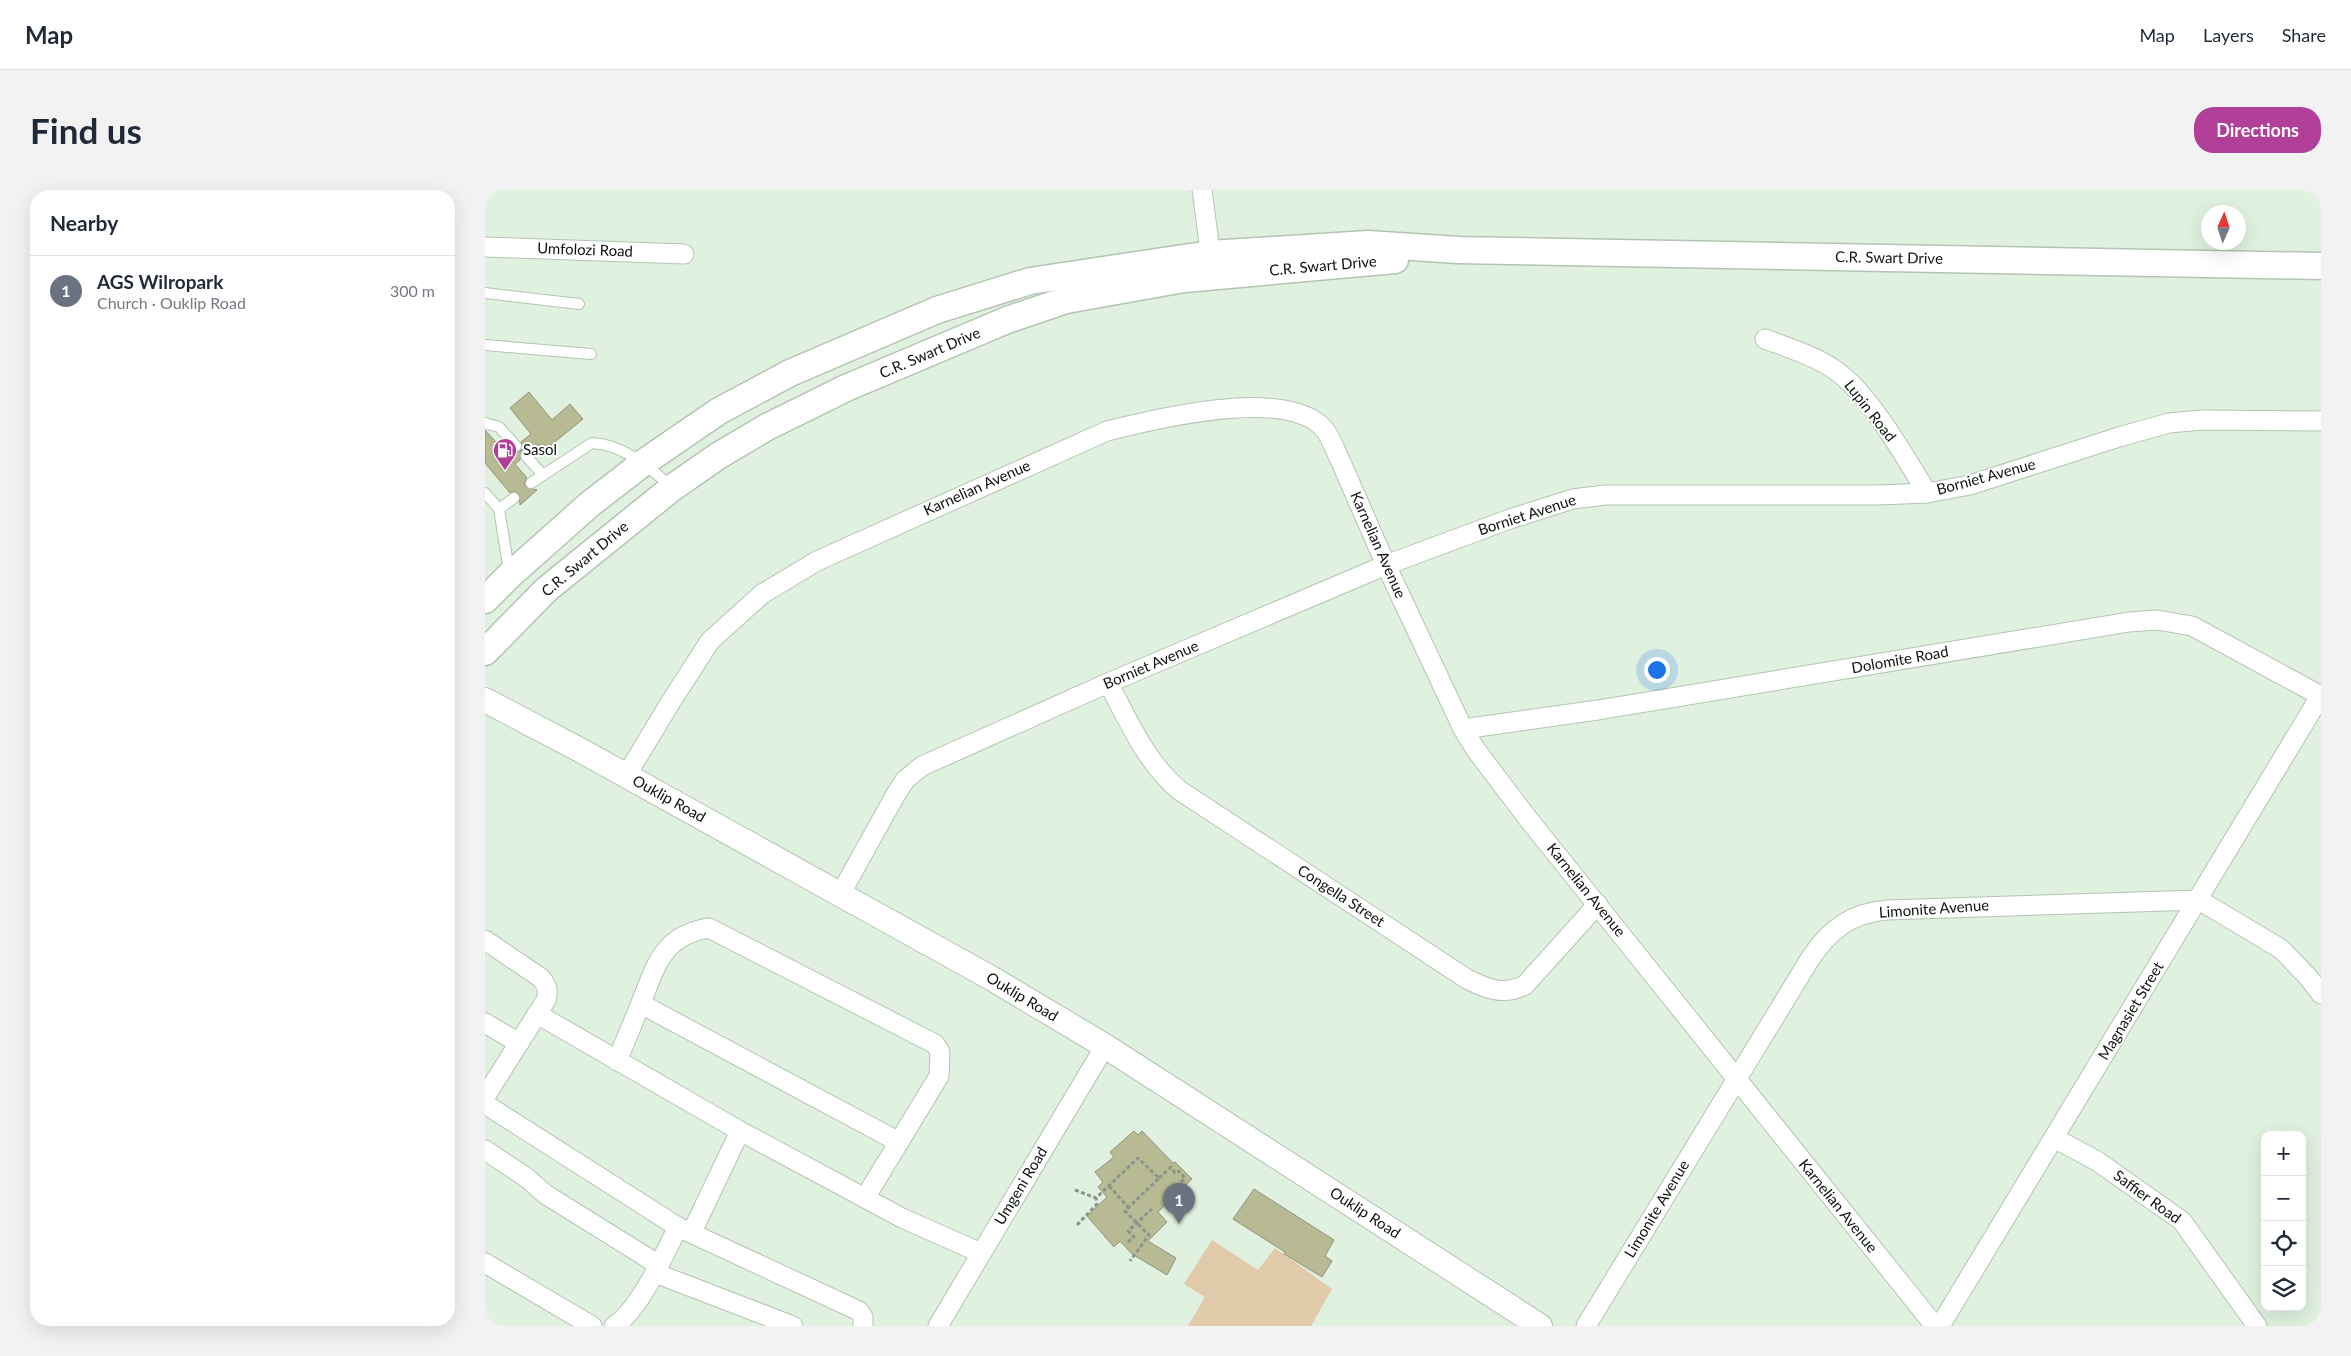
<!DOCTYPE html>
<meta charset="utf-8">
<style>
body{margin:0;font-family:Lato,sans-serif;background:#f2f2f3;color:#1f2937}
.controls{position:absolute;right:15px;bottom:15px;display:grid;overflow:hidden;border-radius:10px;box-shadow:0 5px 20px #0002}
.controls button{width:45px;height:45px;display:grid;place-items:center;padding:0;border:0;border-bottom:1px solid #e0e1e3;background:#fff;color:#1f2937;font:25px sans-serif}
.compass{position:absolute;left:1716px;top:15px;width:45px;height:45px;border-radius:50%;background:#fff;box-shadow:0 5px 20px #0002;rotate:3deg}
.you{position:absolute;left:1171px;top:479px;width:18px;height:18px;margin:-12px;border:4px solid #fff;border-radius:50%;background:#1a73e8;box-shadow:0 0 0 8px #1a73e833}
.badge{display:grid;place-items:center;width:32px;height:32px;border-radius:50%;background:#b13f9a;color:#fff;font-size:16px;font-weight:700}
.pin{position:absolute;translate:-50% -41px;filter:drop-shadow(0 1px 2px #0008)}
.pin::after{content:'';position:absolute;top:26px;width:18px;height:15px;background:inherit;clip-path:polygon(0 0,100% 0,50% 100%)}
.list{margin:0;padding:0;list-style:none}
h2{display:flex;justify-content:space-between;align-items:center;height:65px;margin:0;padding:0 20px;font-size:21px}
h2 small{font-size:16px;font-weight:400;color:#747a83}
.list li{display:grid;grid-template-columns:32px 1fr auto;gap:15px;align-items:center;box-sizing:border-box;height:70px;padding:0 20px;border-top:1px solid #e0e1e3}
.list b{display:block;font-size:19px;white-space:nowrap}
.list p{margin:0;font-size:16px;white-space:nowrap;color:#747a83}
.list em{font-size:16px;font-style:normal;color:#747a83}
.icon{flex:none;width:28px;height:28px;fill:none;stroke:currentColor;stroke-width:2;stroke-linecap:round;stroke-linejoin:round}
.map{position:relative;flex:none;width:1836px;height:1136px;overflow:hidden;border-radius:20px}
header{display:flex;align-items:center;gap:30px;box-sizing:border-box;height:70px;padding:0 25px;background:#fff;border-bottom:1px solid #e0e1e3}
header strong{font-size:24px}
nav{display:flex;gap:28px;margin-inline-start:auto;font-size:18px}
.intro{display:flex;align-items:center;justify-content:space-between;box-sizing:border-box;height:120px;padding:0 30px}
h1{margin:0;font-size:35px}
.button{padding:12px 22px;border-radius:20px;background:#b13f9a;color:#fff;font-size:18px;font-weight:700}
main{display:flex;gap:30px;padding:0 30px}
aside{flex:1;background:#fff;border-radius:20px;box-shadow:0 5px 20px #0002}
.map>svg:first-child{display:block}
.green{fill:#e0caaa}
.building{fill:#b7ba93;stroke:#91927e}
.lines{fill:none;stroke-linecap:round;stroke-linejoin:round}
.service-casing{stroke:#b3c4b3;stroke-width:12}
.minor-casing{stroke:#b3c4b3;stroke-width:21}
.tertiary-casing{stroke:#b3c4b3;stroke-width:26}
.secondary-casing{stroke:#b3c4b3;stroke-width:29}
.path{stroke:#899588;stroke-width:3;stroke-dasharray:4 2.5;stroke-linecap:butt}
.service{stroke:#fff;stroke-width:10}
.minor{stroke:#fff;stroke-width:19}
.tertiary{stroke:#fff;stroke-width:24}
.secondary{stroke:#fff;stroke-width:26}
.labels{text-anchor:middle;stroke-width:4;stroke-linejoin:round;paint-order:stroke}
.street-label{font-size:15px;fill:#0d130d;stroke:#fff}
.poi-label{font-size:15px;fill:#0d130d;stroke:#fff;text-anchor:start}
</style>
<header>
<strong>Map</strong>
<nav><a>Map</a><a>Layers</a><a>Share</a></nav>
</header>
<div class="intro"><h1>Find us</h1><a class="button">Directions</a></div>
<main>
<aside>
<h2>Nearby<small></small></h2>
<ul class="list">
<li><span class="badge" style="background:#6b7280">1</span><div><b>AGS Wilropark</b><p>Church · Ouklip Road</p></div><em>300 m</em></li>
</ul>
</aside>
<div class="map">
<svg width="1836" height="1136" viewBox="0 0 1836 1136">
<rect width="100%" height="100%" fill="#e0f1df"/>
<polygon class="green" points="727,1050 773,1080 790,1058 847,1099 826,1136 703,1136 720,1107 699,1094"/>
<g class="building">
<polygon points="44,202 67,230 85,214 98,229 60,260 55,254 46,261 40,259 36,261 35,270 30,274 42,288 39,293 41,297 52,300 35,315 34,304 29,301 25,303 0,273 0,240 22,264 26,261 29,263 35,261 38,258 36,252 46,244 25,218"/>
<polygon points="649,941 653,945 657,941 688,973 690,972 707,989 673,1022 682,1032 663,1051 691,1068 682,1085 647,1064 635,1051 629,1057 602,1026 622,1007 613,997 618,992 610,982 629,967 625,962"/>
<polygon points="769,999 849,1050 840,1066 847,1071 837,1087 799,1064 800,1062 748,1029"/>
</g>
<g class="lines">
<g class="service-casing">
<g id="service">
<polyline points="0,103 94,114"/>
<polyline points="0,155 106,164"/>
<polyline points="0,233 14,237 31,256"/>
<polyline points="41,266 58,285"/>
<path d="M46,293L107,253C140,255 163,277 187,297"/>
<polyline points="0,303 14,319"/>
<polyline points="24,381 14,319 29,308"/>
</g>
</g>
<g class="minor-casing">
<g id="minor">
<polyline points="717,0 727,76"/>
<polyline points="0,57 199,64"/>
<path d="M1280,149C1304,158 1330,166 1350,180C1384,203 1420,267 1442,303"/>
<path d="M623,493C644,531 660,571 694,600L982,789C1002,799 1019,806 1040,795L1113,714"/>
<polyline points="978,539 1113,520 1644,432 1672,430 1707,436 1836,506"/>
<path d="M141,586L187,510L225,451L277,404L332,371L622,241C670,229 802,196 839,239C846,247 850,260 855,270L901,375L978,539L991,560L1044,630L1450,1136"/>
<polyline points="356,703 411,604 420,590 437,576 623,493 901,375 1025,329 1088,309 1120,305 1393,305 1442,303 1485,295 1634,247 1684,233 1717,230 1836,231"/>
<path d="M0,750L56,788C62,796 64,800 61,810L0,907"/>
<polyline points="156,814 414,952"/>
<polyline points="52,824 255,941 417,1028 496,1063"/>
<polyline points="0,833 34,853"/>
<path d="M132,871C140,852 148,832 156,813C171,775 178,745 224,738L450,854L455,862L454,886L380,1008"/>
<polyline points="0,914 193,1037 374,1121 378,1127 378,1136"/>
<polyline points="1569,948 1612,971 1697,1031 1772,1136"/>
<polyline points="0,960 42,988 60,1004 174,1075"/>
<polyline points="207,1042 255,941"/>
<polyline points="0,1073 107,1136"/>
<polyline points="170,1083 308,1136"/>
<path d="M129,1136C154,1121 180,1063 193,1037"/>
<polyline points="453,1136 620,856"/>
<path d="M1101,1136L1325,769C1344,740 1366,723 1402,720L1714,710L1796,759L1823,787L1836,804"/>
<polyline points="1455,1136 1836,505"/>
</g>
</g>
<g class="tertiary-casing">
<polyline id="tertiary" points="0,510 95,560 506,788 620,856 1055,1136"/>
</g>
<g class="secondary-casing">
<g id="secondary">
<polyline points="0,410 25,385 105,314 158,273 234,221 305,183 452,120 545,91 725,64 883,54 973,60 1836,76"/>
<polyline points="0,462 62,399 187,298 233,266 282,237 361,198 522,130 581,110 699,89 910,70"/>
</g>
</g>
<g class="path">
<polyline points="674,988 686,977 690,983 694,981 700,988 684,1004"/>
<polyline points="624,996 644,1018"/>
<polyline points="590,1000 611,1008 653,968 674,988 640,1021 664,1045 645,1071"/>
<polyline points="592,1035 612,1014 611,1008"/>
<polyline points="643,1052 649,1047 643,1041 667,1019"/>
</g>
<use href="#service" class="service"/>
<use href="#minor" class="minor"/>
<use href="#tertiary" class="tertiary"/>
<use href="#secondary" class="secondary"/>
</g>
<defs>
<g id="fuel-pin" transform="scale(1.25)"><path d="M0 17L-7.5 6A9.5 9.5 0 1 1 7.5 6Z" fill="#b13f9a" stroke="#fff"/><path d="M-5.5-6h7V0h2V4h1.3V-2.5L3-4.5l.8-.8L6-3V5H2.5V1h-1V6h-7ZM-4.2-4.7v3.2H.2V-4.7Z" fill="#fff"/></g>
</defs>
<g fill-rule="evenodd">
<use href="#fuel-pin" x="20" y="260"/>
</g>
<g class="labels">
<g class="street-label">
<text transform="translate(100 60) rotate(2)" y="5">Umfolozi Road</text>
<text transform="translate(1404 68) rotate(1)" y="5">C.R. Swart Drive</text>
<text transform="translate(838 76) rotate(-5)" y="5">C.R. Swart Drive</text>
<text transform="translate(445 163) rotate(-23)" y="5">C.R. Swart Drive</text>
<text transform="translate(1385 221) rotate(52)" y="5">Lupin Road</text>
<text transform="translate(1501 287) rotate(-15)" y="5">Borniet Avenue</text>
<text transform="translate(492 298) rotate(-24)" y="5">Karnelian Avenue</text>
<text transform="translate(1042 325) rotate(-18)" y="5">Borniet Avenue</text>
<text transform="translate(893 355) rotate(66)" y="5">Karnelian Avenue</text>
<text transform="translate(100 369) rotate(-40)" y="5">C.R. Swart Drive</text>
<text transform="translate(1415 470) rotate(-10)" y="5">Dolomite Road</text>
<text transform="translate(666 475) rotate(-23)" y="5">Borniet Avenue</text>
<text transform="translate(184 609) rotate(29)" y="5">Ouklip Road</text>
<text transform="translate(1101 700) rotate(51)" y="5">Karnelian Avenue</text>
<text transform="translate(856 706) rotate(33)" y="5">Congella Street</text>
<text transform="translate(1449 719) rotate(-4)" y="5">Limonite Avenue</text>
<text transform="translate(537 807) rotate(31)" y="5">Ouklip Road</text>
<text transform="translate(1646 821) rotate(-59)" y="5">Magnasiet Street</text>
<text transform="translate(536 996) rotate(-59)" y="5">Umgeni Road</text>
<text transform="translate(1662 1007) rotate(36)" y="5">Saffier Road</text>
<text transform="translate(1353 1016) rotate(51)" y="5">Karnelian Avenue</text>
<text transform="translate(1172 1019) rotate(-59)" y="5">Limonite Avenue</text>
<text transform="translate(880 1023) rotate(33)" y="5">Ouklip Road</text>
</g>
<g class="poi-label">
<text x="38" y="265">Sasol</text>
</g>
</g>
</svg>
<div class="controls">
<button>+</button>
<button>−</button>
<button><svg class="icon" aria-label="locate" viewBox="0 0 24 24"><circle cx="12" cy="12" r="6"/><path d="M12 2v4M12 18v4M2 12h4M18 12h4"/></svg></button>
<button><svg class="icon" aria-label="layers" viewBox="0 0 24 24"><path d="M12 4l9 5-9 5-9-5zM3 14l9 5 9-5"/></svg></button>
</div>
<svg class="compass" viewBox="-18 -18 36 36"><path d="M0-13l5 13h-10z" fill="#e53935"/><path d="M0 13l5-13h-10z" fill="#747a83"/></svg>
<div class="you"></div>
<div class="pin badge" style="left:694px;top:1034px;background:#6b7280">1</div>
</div>
</main>
